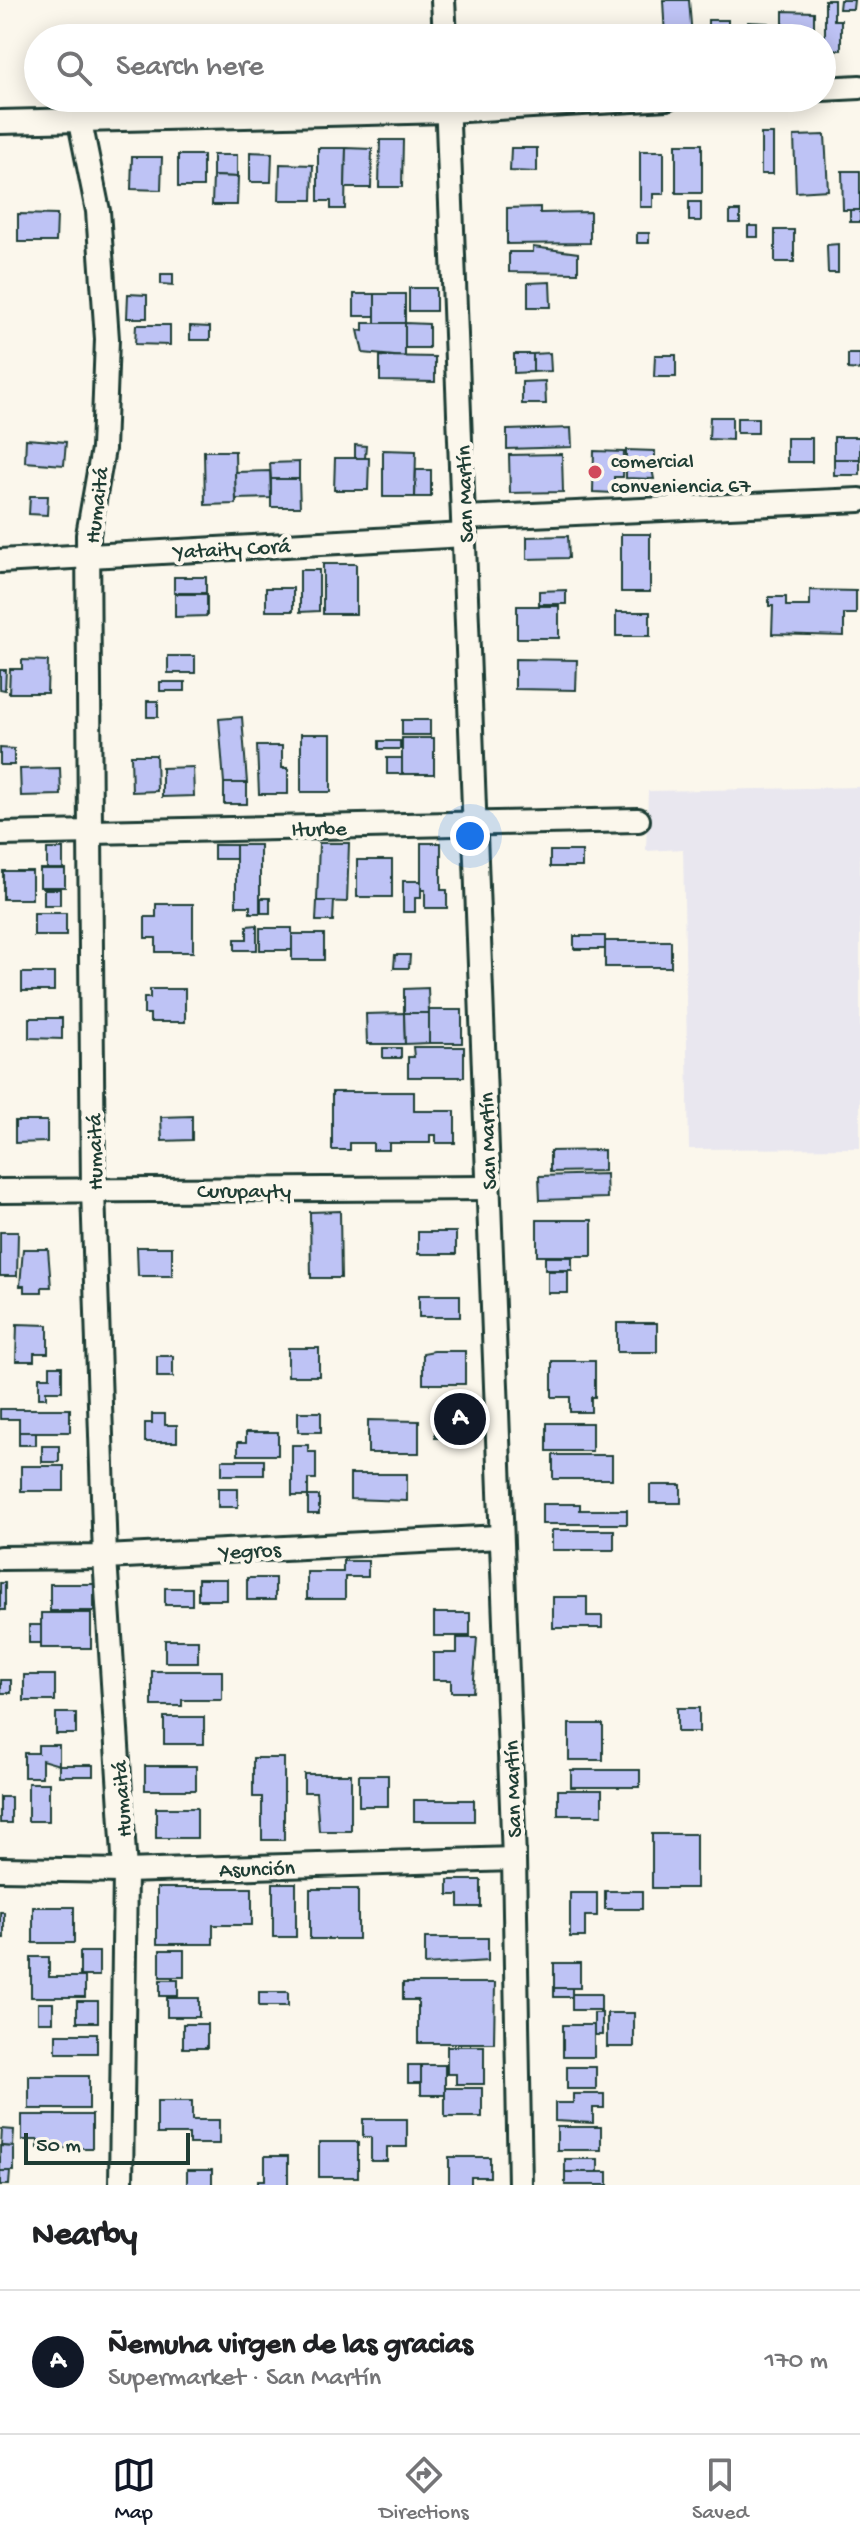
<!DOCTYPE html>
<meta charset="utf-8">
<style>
body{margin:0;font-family:"Gochi Hand",sans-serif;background:#f2f2f2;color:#202124}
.scale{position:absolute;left:24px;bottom:20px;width:166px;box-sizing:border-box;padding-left:8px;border:4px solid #1f3d34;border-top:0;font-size:22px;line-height:28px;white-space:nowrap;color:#1f3d34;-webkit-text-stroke:6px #fbf7ec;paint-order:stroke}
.you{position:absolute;left:470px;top:836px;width:28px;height:28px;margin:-20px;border:6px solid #fff;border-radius:50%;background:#1a73e8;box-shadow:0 0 0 12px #1a73e833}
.badge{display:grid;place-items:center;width:52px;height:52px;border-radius:50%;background:#111827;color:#fff;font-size:26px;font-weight:700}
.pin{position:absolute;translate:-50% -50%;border:4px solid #fff;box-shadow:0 2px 8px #0006}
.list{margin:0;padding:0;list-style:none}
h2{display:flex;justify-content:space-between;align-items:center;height:104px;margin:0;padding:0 32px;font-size:34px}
h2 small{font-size:26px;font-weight:400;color:#757577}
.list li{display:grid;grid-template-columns:52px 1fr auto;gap:24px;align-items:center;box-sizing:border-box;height:144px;padding:0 32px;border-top:2px solid #e0e0e0}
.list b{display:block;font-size:30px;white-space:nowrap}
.list p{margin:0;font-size:26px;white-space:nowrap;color:#757577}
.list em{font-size:26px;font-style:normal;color:#757577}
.icon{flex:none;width:44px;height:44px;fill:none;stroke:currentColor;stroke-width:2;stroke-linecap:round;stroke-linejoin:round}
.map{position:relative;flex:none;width:860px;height:2185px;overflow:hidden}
.search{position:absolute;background:#fff;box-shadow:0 4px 20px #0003;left:24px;right:24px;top:24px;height:88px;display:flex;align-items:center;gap:20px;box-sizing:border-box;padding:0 28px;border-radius:44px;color:#757577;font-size:30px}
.sheet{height:248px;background:#fff}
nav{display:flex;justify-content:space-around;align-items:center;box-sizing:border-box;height:112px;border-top:2px solid #e0e0e0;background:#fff;font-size:22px;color:#757577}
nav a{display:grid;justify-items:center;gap:4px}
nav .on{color:#111827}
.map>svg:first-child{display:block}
.built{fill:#e9e7ef}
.building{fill:#bec3f5;stroke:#1f3d34;stroke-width:2}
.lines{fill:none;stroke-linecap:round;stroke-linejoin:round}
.minor-casing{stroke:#1f3d34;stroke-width:28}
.minor{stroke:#fbf7ec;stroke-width:22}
.poi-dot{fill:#d1495b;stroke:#fbf7ec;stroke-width:3}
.labels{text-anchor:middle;stroke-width:8;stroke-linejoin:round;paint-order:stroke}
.poi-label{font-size:22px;fill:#1f3d34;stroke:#fbf7ec;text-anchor:start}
.street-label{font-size:22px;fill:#1f3d34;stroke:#fbf7ec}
</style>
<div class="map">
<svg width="860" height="2185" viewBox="0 0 860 2185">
<rect width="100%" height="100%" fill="#fbf7ec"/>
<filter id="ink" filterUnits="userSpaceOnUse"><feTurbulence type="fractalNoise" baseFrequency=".0125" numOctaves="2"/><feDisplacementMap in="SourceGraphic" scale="16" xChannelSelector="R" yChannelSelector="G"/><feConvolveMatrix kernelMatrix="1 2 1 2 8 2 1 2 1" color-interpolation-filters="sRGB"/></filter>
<g filter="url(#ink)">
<polygon class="built" points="860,787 860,1148 689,1149 683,849 646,851 648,791"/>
<g class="building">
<polygon points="663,0 689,0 692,37 665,38"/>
<polygon points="825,0 834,0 834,20 841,20 841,50 825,50"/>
<polygon points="840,0 854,0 853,9 839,9"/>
<polygon points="783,11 814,12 814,38 783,38"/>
<rect x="708" y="20" width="20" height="18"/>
<polygon points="748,22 768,23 768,38 748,38"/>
<rect x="761" y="134" width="12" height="40"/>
<polygon points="825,135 828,190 796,192 794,136"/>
<polygon points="380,140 403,140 402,187 379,187"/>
<rect x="676" y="144" width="26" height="49"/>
<polygon points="318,148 346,148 345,209 331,209 331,201 318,201"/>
<polygon points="346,148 372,149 371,188 345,188"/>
<polygon points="511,148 537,148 537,172 510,171"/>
<polygon points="640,151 664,151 664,194 653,194 653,207 640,207"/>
<polygon points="250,152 272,153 271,182 250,182"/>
<rect x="178" y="155" width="25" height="32"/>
<polygon points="213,155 237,155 237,177 213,176"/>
<polygon points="132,157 162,157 161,190 131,189"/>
<polygon points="280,164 313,165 312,200 279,200"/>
<polygon points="842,171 860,171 860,210 843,210"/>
<polygon points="213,176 238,177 237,205 212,205"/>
<rect x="689" y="202" width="12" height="19"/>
<polygon points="540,207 540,213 590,212 590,243 507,244 507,208"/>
<rect x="850" y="210" width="10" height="12"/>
<rect x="730" y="211" width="10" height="12"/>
<polygon points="18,214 57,215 56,242 18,242"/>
<rect x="748" y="226" width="10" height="11"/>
<rect x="775" y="230" width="19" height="32"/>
<rect x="637" y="233" width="12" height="10"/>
<polygon points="838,244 838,273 828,273 827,245"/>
<polygon points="533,247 578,253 578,273 509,272 509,252 533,252"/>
<polygon points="161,274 173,274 173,285 161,284"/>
<polygon points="550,282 551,307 528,307 528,283"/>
<rect x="409" y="288" width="27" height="23"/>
<polygon points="128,294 147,295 147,318 127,318"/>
<rect x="354" y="294" width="21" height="22"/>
<rect x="375" y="294" width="30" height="29"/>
<polygon points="363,323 405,323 405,357 363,353 358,330 363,331"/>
<polygon points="405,323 429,324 429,348 405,348"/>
<polygon points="136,325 170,325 170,345 135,344"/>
<polygon points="190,326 210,327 210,340 190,340"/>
<polygon points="550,353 551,371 533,372 533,354"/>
<polygon points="514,354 533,354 533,372 514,373"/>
<polygon points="848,354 860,354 860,370 848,369"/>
<polygon points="655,355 676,355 676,377 654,377"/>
<polygon points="380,356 435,357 435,382 380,381"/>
<polygon points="545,381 546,404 522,404 522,382"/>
<polygon points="710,417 732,417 732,440 709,439"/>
<rect x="737" y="418" width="21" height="15"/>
<polygon points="571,428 572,447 507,449 507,430"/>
<rect x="834" y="437" width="26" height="22"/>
<rect x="787" y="438" width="25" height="24"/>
<polygon points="26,439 66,442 64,465 25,462"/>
<polygon points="355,445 366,446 365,458 355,458"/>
<polygon points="383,450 416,451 415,497 383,497"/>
<polygon points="626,450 655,451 655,459 650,459 654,479 626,478"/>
<polygon points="204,451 235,451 236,504 205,505"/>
<polygon points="594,451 624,452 623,477 614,477 614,493 593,492"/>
<polygon points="562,454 563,492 510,493 509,455"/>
<polygon points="335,458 369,458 368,490 334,490"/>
<rect x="834" y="459" width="26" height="16"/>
<polygon points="299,462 299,479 271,479 270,463"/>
<polygon points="416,470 431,470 431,497 415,497"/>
<polygon points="270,471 271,498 236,499 235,472"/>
<polygon points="271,479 299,479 300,507 271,507"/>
<polygon points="30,496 48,496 47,515 29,514"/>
<rect x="621" y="534" width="29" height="58"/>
<polygon points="568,536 569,558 527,559 527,537"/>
<rect x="323" y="564" width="33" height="50"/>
<polygon points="300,570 319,570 319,611 300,612"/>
<rect x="174" y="577" width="32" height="16"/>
<rect x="266" y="588" width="27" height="23"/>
<polygon points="566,590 566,604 539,604 539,591"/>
<polygon points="810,590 856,591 856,614 844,614 844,636 772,634 773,606 769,606 769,597 786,597 786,606 810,606"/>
<polygon points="175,594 207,594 207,616 175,617"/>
<rect x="517" y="606" width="42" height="32"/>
<rect x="616" y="612" width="34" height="24"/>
<rect x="168" y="656" width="27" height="17"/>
<polygon points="515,659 577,660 576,690 515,689"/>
<polygon points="22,660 48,661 47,693 9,693 10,669 22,669"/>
<polygon points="0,670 6,670 5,690 0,689"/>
<rect x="160" y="682" width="25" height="9"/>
<rect x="147" y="701" width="11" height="16"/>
<polygon points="242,717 247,783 224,783 219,719"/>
<rect x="402" y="720" width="28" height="15"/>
<rect x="301" y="734" width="30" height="58"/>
<rect x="402" y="738" width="32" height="36"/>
<rect x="379" y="741" width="21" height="8"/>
<polygon points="257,746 282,746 282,768 288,768 288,794 259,794"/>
<polygon points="0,748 14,749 14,765 0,765"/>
<polygon points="131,755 156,755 157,791 132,792"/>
<rect x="387" y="758" width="15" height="16"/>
<polygon points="193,767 194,796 162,797 162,768"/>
<polygon points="60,768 61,795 21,796 20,769"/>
<rect x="224" y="783" width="23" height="21"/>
<polygon points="319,843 349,843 347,902 317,901"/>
<polygon points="421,843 441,843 441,890 447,890 447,908 425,908 425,890 421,890"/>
<rect x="214" y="845" width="22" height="14"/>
<polygon points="236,845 260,845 260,913 250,913 250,906 236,906"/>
<rect x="47" y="849" width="16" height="20"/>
<rect x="550" y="851" width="32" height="16"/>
<rect x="357" y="860" width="35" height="37"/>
<rect x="40" y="869" width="25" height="18"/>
<rect x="3" y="871" width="29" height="28"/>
<polygon points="403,881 421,881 421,898 415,898 415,912 403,912"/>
<rect x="44" y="889" width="16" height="16"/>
<rect x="261" y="898" width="9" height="15"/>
<polygon points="317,901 334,901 333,921 316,921"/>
<polygon points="156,904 193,904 193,952 156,952 156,938 145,938 145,917 156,917"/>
<rect x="34" y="913" width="32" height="23"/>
<polygon points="257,925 257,950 235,950 235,939 247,939 247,926"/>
<rect x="260" y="928" width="32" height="22"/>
<rect x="292" y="934" width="32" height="26"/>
<rect x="574" y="936" width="31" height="13"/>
<rect x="605" y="941" width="66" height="26"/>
<polygon points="395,955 410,955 409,968 394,968"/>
<rect x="22" y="973" width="32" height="18"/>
<polygon points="428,988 429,1013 404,1013 404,989"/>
<polygon points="150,989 185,989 185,1022 150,1022 150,1014 144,1014 144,998 150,998"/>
<rect x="429" y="1010" width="33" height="33"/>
<polygon points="404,1013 405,1044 367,1044 366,1014"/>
<polygon points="404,1013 429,1013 429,1043 405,1044"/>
<polygon points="29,1018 62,1018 62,1039 29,1038"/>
<polygon points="413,1047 464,1047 464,1077 408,1077 408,1057 414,1057"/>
<rect x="383" y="1048" width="18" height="10"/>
<polygon points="332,1092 414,1092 414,1111 455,1111 455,1143 436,1143 436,1135 430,1135 430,1143 389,1143 389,1150 373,1150 373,1143 350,1143 350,1150 332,1150"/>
<polygon points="192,1116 192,1140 162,1141 161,1117"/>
<polygon points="15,1121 47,1121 47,1142 15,1143"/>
<polygon points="604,1150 604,1171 550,1172 550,1151"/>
<polygon points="606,1174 607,1198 540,1200 539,1176"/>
<polygon points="340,1211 341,1278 311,1278 310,1212"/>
<rect x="537" y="1220" width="55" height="36"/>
<polygon points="0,1232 18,1232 17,1276 0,1276"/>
<rect x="418" y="1232" width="38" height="22"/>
<polygon points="137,1247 172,1247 172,1276 138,1276"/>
<polygon points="23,1249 48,1249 51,1287 42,1287 42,1292 24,1292 24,1286 20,1286"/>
<rect x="545" y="1257" width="27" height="13"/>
<rect x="548" y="1271" width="20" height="22"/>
<rect x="419" y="1295" width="41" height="22"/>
<rect x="617" y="1323" width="40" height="29"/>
<polygon points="17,1324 48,1325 48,1353 34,1353 34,1361 16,1361"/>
<rect x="288" y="1348" width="31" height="28"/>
<polygon points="434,1351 465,1351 465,1384 423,1384 423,1353"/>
<rect x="157" y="1356" width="16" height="21"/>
<polygon points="552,1361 595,1361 595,1397 591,1397 591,1412 570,1412 570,1397 552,1397"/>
<polygon points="50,1366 62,1366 62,1391 46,1391 46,1398 39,1398 39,1377 50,1377"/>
<polygon points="0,1409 70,1409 70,1432 19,1432 19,1419 0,1419"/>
<rect x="298" y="1412" width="23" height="20"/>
<polygon points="152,1414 165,1414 165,1425 177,1425 177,1442 145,1442 145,1423 152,1423"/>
<rect x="435" y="1417" width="44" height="21"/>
<polygon points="368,1420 419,1421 419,1453 368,1453"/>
<rect x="547" y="1423" width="45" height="28"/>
<rect x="19" y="1432" width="17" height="13"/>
<polygon points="246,1432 278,1432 278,1455 238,1455 238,1442 246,1442"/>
<polygon points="292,1445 308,1445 308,1452 316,1452 316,1479 308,1479 308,1496 292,1496"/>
<rect x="42" y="1446" width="17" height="16"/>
<rect x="553" y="1455" width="59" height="24"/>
<rect x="222" y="1460" width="42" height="15"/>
<rect x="21" y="1466" width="43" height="25"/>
<polygon points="350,1474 407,1474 407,1501 350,1499"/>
<rect x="650" y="1485" width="31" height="18"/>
<rect x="218" y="1488" width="20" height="19"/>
<rect x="308" y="1496" width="11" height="18"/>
<polygon points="542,1504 580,1504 580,1510 627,1510 627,1524 542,1524"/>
<rect x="552" y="1530" width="62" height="20"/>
<polygon points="343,1561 368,1561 368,1577 345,1577 345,1599 307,1599 307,1572 343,1572"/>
<rect x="247" y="1578" width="28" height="22"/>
<rect x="198" y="1579" width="29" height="21"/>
<rect x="0" y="1583" width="5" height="27"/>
<rect x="50" y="1584" width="44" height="27"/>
<rect x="165" y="1588" width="27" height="17"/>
<polygon points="553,1597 587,1597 587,1616 602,1616 602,1628 553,1628"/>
<rect x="41" y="1613" width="50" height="35"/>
<rect x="434" y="1613" width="36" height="23"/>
<rect x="29" y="1625" width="12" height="18"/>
<polygon points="457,1638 477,1638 473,1692 451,1692 451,1680 433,1680 433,1653 457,1653"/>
<rect x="165" y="1640" width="33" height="22"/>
<polygon points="152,1671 222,1671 222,1700 182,1700 182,1706 152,1706"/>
<rect x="24" y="1675" width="31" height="26"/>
<rect x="1" y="1680" width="10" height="13"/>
<rect x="677" y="1708" width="22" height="24"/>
<rect x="56" y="1713" width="20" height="21"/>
<rect x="164" y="1717" width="40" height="27"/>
<rect x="569" y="1724" width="34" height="36"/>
<polygon points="38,1745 59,1745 59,1765 42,1760 42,1777 24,1777 24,1753 38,1753"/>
<polygon points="253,1758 284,1758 284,1840 262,1840 262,1797 253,1797"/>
<rect x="59" y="1765" width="34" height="11"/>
<rect x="145" y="1766" width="51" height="24"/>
<rect x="571" y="1770" width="69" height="17"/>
<polygon points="304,1774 351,1774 351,1831 319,1831 316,1792 304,1792"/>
<rect x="359" y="1775" width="29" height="31"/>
<rect x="28" y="1783" width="21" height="38"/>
<rect x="558" y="1790" width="44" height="25"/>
<rect x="0" y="1797" width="11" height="26"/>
<rect x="414" y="1800" width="60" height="21"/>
<rect x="156" y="1808" width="41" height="30"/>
<rect x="652" y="1834" width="44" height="54"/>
<polygon points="448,1880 481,1880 481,1907 459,1907 459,1895 448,1895"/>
<rect x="273" y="1883" width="23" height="54"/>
<polygon points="157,1888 252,1888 252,1925 213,1925 213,1944 157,1944"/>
<rect x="310" y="1889" width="48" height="50"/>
<rect x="605" y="1891" width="37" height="18"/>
<polygon points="570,1893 597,1893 597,1916 585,1916 585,1937 570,1937"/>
<rect x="33" y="1907" width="41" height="36"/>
<rect x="0" y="1912" width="4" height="26"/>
<polygon points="425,1938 488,1938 488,1961 425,1965"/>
<rect x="160" y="1950" width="24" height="27"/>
<rect x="80" y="1952" width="19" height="24"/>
<polygon points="31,1957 49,1957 49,1977 85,1977 85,1997 31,1997"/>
<rect x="554" y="1963" width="26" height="25"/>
<rect x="160" y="1980" width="18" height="16"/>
<polygon points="403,1983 495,1983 494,2043 418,2043 418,2000 403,2000"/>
<rect x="554" y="1988" width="18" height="9"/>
<rect x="259" y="1992" width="29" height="14"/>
<rect x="572" y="1994" width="29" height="16"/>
<rect x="167" y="1998" width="32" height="19"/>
<rect x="77" y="2001" width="21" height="21"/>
<rect x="38" y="2003" width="15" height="19"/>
<rect x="594" y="2013" width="8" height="22"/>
<rect x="607" y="2013" width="27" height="34"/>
<rect x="183" y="2024" width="24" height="24"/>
<rect x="563" y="2025" width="31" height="32"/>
<rect x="56" y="2034" width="41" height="19"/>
<polygon points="447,2046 484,2046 484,2084 456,2084 456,2074 447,2074"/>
<rect x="408" y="2065" width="13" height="18"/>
<rect x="421" y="2065" width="24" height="30"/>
<rect x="567" y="2067" width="29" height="22"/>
<rect x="29" y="2076" width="60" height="33"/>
<rect x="445" y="2088" width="37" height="29"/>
<polygon points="573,2094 604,2094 604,2108 593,2108 593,2123 555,2121 555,2103 573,2103"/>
<polygon points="157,2101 192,2101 192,2120 219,2120 219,2144 189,2144 189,2134 157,2134"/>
<polygon points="22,2115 92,2115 92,2148 38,2148 38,2140 22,2140"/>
<polygon points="363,2119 407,2119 407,2147 387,2147 387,2161 371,2161 371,2137 363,2137"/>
<rect x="557" y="2127" width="44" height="23"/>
<polygon points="2,2129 14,2130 13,2147 1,2146"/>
<rect x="319" y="2142" width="39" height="35"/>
<polygon points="0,2146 14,2147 14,2171 0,2171"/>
<polygon points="265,2156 288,2156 288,2185 258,2185 258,2180 265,2180"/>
<polygon points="449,2157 490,2157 490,2177 471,2177 471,2185 449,2185"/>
<rect x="565" y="2159" width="33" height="13"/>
<rect x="187" y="2170" width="25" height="15"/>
<polygon points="0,2171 10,2171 9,2185 0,2185"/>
<rect x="565" y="2172" width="43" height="13"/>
</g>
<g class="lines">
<g class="minor-casing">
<g id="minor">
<polyline points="443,0 445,38"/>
<polyline points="822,89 860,87"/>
<polyline points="447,98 514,1859 520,2185"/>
<polyline points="0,122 448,111 667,98"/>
<polyline points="80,122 98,211 107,339 103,449 88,535 90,832 93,1190 105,1557 125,1871 121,2185"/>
<polyline points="464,518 860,500"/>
<polyline points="0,561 465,535"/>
<polyline points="0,834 638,820"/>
<polyline points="0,1191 488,1188"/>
<polyline points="0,1558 105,1557 500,1537"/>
<polyline points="0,1869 125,1871 514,1859"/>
</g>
</g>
<use href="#minor" class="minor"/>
</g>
</g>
<circle class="poi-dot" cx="595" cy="472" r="8"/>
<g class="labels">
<g class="poi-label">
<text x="611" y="467">comercial<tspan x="611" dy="25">conveniencia 67</tspan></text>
</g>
<g class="street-label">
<text transform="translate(463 494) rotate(-92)" y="8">San Martín</text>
<text transform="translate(95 505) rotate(-83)" y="8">Humaitá</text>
<text transform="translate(232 547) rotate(-3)" y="8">Yataity Corá</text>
<text transform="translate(319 827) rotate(-1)" y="8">Iturbe</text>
<text transform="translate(486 1141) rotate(-92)" y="8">San Martín</text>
<text transform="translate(93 1152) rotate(-91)" y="8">Humaitá</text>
<text x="244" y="1197">Curupayty</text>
<text transform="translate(250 1549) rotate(-3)" y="8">Yegros</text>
<text transform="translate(511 1789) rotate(-92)" y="8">San Martín</text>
<text transform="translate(120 1799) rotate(-94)" y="8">Humaitá</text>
<text transform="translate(257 1867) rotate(-2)" y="8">Asunción</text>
</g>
</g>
</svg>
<div class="scale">50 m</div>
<div class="you"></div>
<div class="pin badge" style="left:460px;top:1419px">A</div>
<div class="search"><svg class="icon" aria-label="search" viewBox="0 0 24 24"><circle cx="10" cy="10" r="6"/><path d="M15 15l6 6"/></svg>Search here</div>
</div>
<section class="sheet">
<h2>Nearby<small></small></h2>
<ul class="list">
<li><span class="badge">A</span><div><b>Ñemuha virgen de las gracias</b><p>Supermarket · San Martín</p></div><em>170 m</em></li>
</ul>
</section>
<nav>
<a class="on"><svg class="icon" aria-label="map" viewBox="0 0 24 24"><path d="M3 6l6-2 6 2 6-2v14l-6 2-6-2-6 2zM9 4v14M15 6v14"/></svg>Map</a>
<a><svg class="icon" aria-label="directions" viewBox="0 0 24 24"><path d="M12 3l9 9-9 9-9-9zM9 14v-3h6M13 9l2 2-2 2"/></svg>Directions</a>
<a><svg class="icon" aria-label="saved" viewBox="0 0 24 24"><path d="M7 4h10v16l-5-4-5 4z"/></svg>Saved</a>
</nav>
